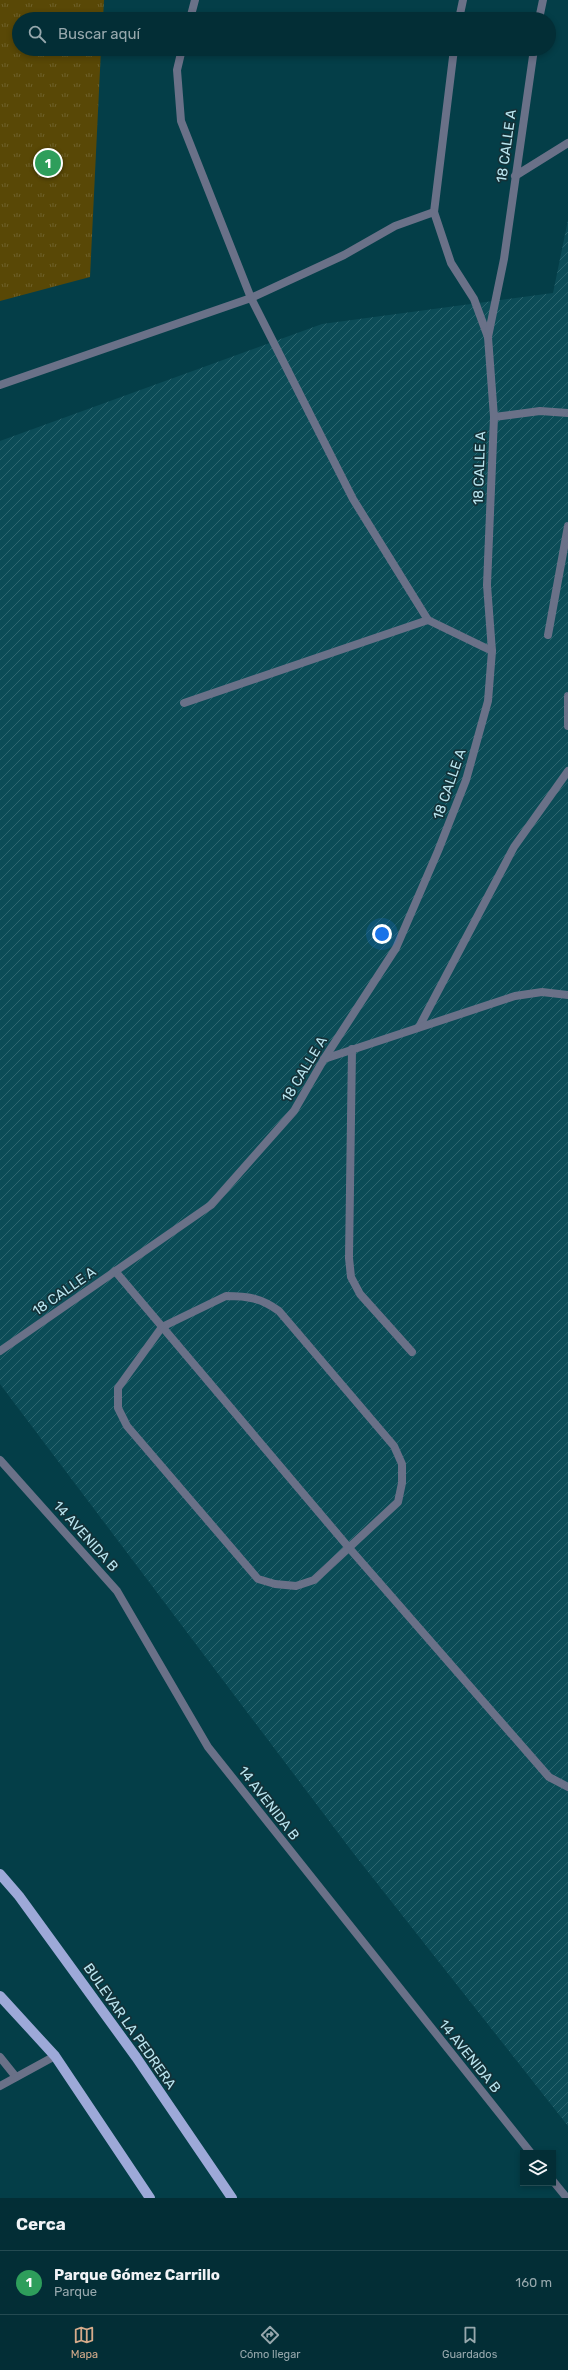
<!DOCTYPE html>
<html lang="es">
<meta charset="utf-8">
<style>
body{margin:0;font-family:Rubik,sans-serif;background:#113a42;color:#f1f3f6}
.controls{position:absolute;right:12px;bottom:12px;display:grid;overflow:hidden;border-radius:0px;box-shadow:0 2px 6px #0003}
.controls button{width:36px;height:36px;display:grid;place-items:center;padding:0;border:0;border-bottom:1px solid #244a51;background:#032e36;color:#f1f3f6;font:20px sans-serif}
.you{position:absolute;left:382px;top:934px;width:14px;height:14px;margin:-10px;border:3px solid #fff;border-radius:50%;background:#1a73e8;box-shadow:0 0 0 6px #1a73e833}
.badge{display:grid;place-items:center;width:26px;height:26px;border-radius:50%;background:#d6ab8b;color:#fff;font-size:13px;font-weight:700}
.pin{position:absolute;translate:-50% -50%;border:2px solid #fff;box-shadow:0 1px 4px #0006}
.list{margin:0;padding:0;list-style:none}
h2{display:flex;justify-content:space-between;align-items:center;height:52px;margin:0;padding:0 16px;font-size:17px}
h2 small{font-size:13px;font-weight:400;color:#97a8ad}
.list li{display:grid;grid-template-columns:26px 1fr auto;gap:12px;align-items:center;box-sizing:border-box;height:64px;padding:0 16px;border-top:1px solid #244a51}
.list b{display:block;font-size:15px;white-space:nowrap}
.list p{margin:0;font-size:13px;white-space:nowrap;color:#97a8ad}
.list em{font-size:13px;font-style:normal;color:#97a8ad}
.icon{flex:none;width:22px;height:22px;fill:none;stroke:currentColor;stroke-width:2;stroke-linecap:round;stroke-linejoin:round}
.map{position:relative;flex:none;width:568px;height:2198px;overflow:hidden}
.search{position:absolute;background:#032e36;box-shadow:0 2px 6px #0003;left:12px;right:12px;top:12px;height:44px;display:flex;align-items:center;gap:10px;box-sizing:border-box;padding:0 14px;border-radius:22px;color:#97a8ad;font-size:15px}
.sheet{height:116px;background:#032e36}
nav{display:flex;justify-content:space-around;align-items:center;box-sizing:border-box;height:56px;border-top:1px solid #244a51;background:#032e36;font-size:11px;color:#97a8ad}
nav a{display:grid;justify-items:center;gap:2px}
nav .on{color:#d6ab8b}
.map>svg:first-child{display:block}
.industrial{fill:url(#industrial-furrows)}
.park{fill:url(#park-tufts)}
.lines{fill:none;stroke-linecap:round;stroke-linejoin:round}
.service{stroke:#6a7188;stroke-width:8}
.minor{stroke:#6a7188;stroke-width:8}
.primary{stroke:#9da9d8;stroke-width:10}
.labels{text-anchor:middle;stroke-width:3.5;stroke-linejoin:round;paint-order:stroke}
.street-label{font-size:14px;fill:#bae5ef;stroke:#133138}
</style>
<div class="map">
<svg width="568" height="2198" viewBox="0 0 568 2198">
<defs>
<pattern id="industrial-furrows" width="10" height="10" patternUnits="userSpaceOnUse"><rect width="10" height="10" fill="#0c4c57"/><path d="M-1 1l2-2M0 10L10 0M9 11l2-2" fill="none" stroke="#2d666f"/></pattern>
<pattern id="park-tufts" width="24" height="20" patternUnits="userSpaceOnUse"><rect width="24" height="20" fill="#594806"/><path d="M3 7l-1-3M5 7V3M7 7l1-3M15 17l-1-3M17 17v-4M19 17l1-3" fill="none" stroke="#6f622b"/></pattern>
</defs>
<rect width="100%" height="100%" fill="#043e48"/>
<polygon class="industrial" points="568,220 568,2126 354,1854 0,1384 0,441 322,324 553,293"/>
<polygon class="park" points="0,0 104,0 103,19 19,19 19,49 101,49 90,277 0,301"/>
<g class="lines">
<g class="service">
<polyline points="190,19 195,0"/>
<polyline points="459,19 463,0"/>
<polyline points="539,19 543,0"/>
<polyline points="182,49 177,70 181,121 251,298 353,499 428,620 492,651"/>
<polyline points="454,49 434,212 451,263 474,299 488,337"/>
<polyline points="515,176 568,143"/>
<polyline points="0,385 251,298 344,255 395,226 434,212"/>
<polyline points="494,417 540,411 568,413"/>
<polyline points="548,635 568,526"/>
<polyline points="568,696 568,726"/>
<polyline points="184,703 428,620"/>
<polyline points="419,1027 514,847 568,771"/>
<polyline points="352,1049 349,1258 351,1277 360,1294 412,1352"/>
<polyline points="324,1059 515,996 542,992 568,995"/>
<polyline points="115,1271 350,1549 549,1777 568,1787"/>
<path d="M226,1296C248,1296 261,1298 279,1311L394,1446L402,1464V1483L398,1502L314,1580L296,1586L275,1584L258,1579L127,1426L118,1408V1388L162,1327Z"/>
<polyline points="0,1351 211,1205 294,1111 324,1059 396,948 438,851 466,780 488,701 492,651 487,585 494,417 488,337 504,259 534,49"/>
<polyline points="0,2057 16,2077"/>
</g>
<g class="minor">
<polyline points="0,1460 117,1591 208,1747 531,2153"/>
<polyline points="0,2086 55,2056"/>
<polyline points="553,2181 567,2198"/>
</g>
<g class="primary">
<polyline points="0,1874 19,1896 136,2057 232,2198"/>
<polyline points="0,1996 55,2056 150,2198"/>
</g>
</g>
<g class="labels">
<g class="street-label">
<text transform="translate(506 146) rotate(-82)" y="5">18 CALLE A</text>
<text transform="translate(479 468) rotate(-88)" y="5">18 CALLE A</text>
<text transform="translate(449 784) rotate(-71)" y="5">18 CALLE A</text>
<text transform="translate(304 1069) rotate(-59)" y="5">18 CALLE A</text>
<text transform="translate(64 1291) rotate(-35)" y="5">18 CALLE A</text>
<text transform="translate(86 1536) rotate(48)" y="5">14 AVENIDA B</text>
<text transform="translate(269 1803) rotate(52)" y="5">14 AVENIDA B</text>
<text transform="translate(130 2026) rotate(55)" y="5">BULEVAR LA PEDRERA</text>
<text transform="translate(470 2056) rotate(51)" y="5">14 AVENIDA B</text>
</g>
</g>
</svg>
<div class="controls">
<button><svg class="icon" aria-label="layers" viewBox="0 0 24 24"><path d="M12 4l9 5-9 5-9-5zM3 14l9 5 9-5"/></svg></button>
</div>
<div class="you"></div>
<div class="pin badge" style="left:48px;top:163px;background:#2e9e5b">1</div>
<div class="search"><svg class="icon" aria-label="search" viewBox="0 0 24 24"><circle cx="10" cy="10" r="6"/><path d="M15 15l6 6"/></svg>Buscar aquí</div>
</div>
<section class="sheet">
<h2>Cerca<small></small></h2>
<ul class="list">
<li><span class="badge" style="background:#2e9e5b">1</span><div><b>Parque Gómez Carrillo</b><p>Parque</p></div><em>160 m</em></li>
</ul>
</section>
<nav>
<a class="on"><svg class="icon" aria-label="map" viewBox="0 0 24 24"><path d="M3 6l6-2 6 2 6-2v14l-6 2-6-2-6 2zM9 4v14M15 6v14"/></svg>Mapa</a>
<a><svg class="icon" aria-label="directions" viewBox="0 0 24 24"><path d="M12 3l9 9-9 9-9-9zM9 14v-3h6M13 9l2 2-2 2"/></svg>Cómo llegar</a>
<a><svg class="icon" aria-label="saved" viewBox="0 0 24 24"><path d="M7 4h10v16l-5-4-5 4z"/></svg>Guardados</a>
</nav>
